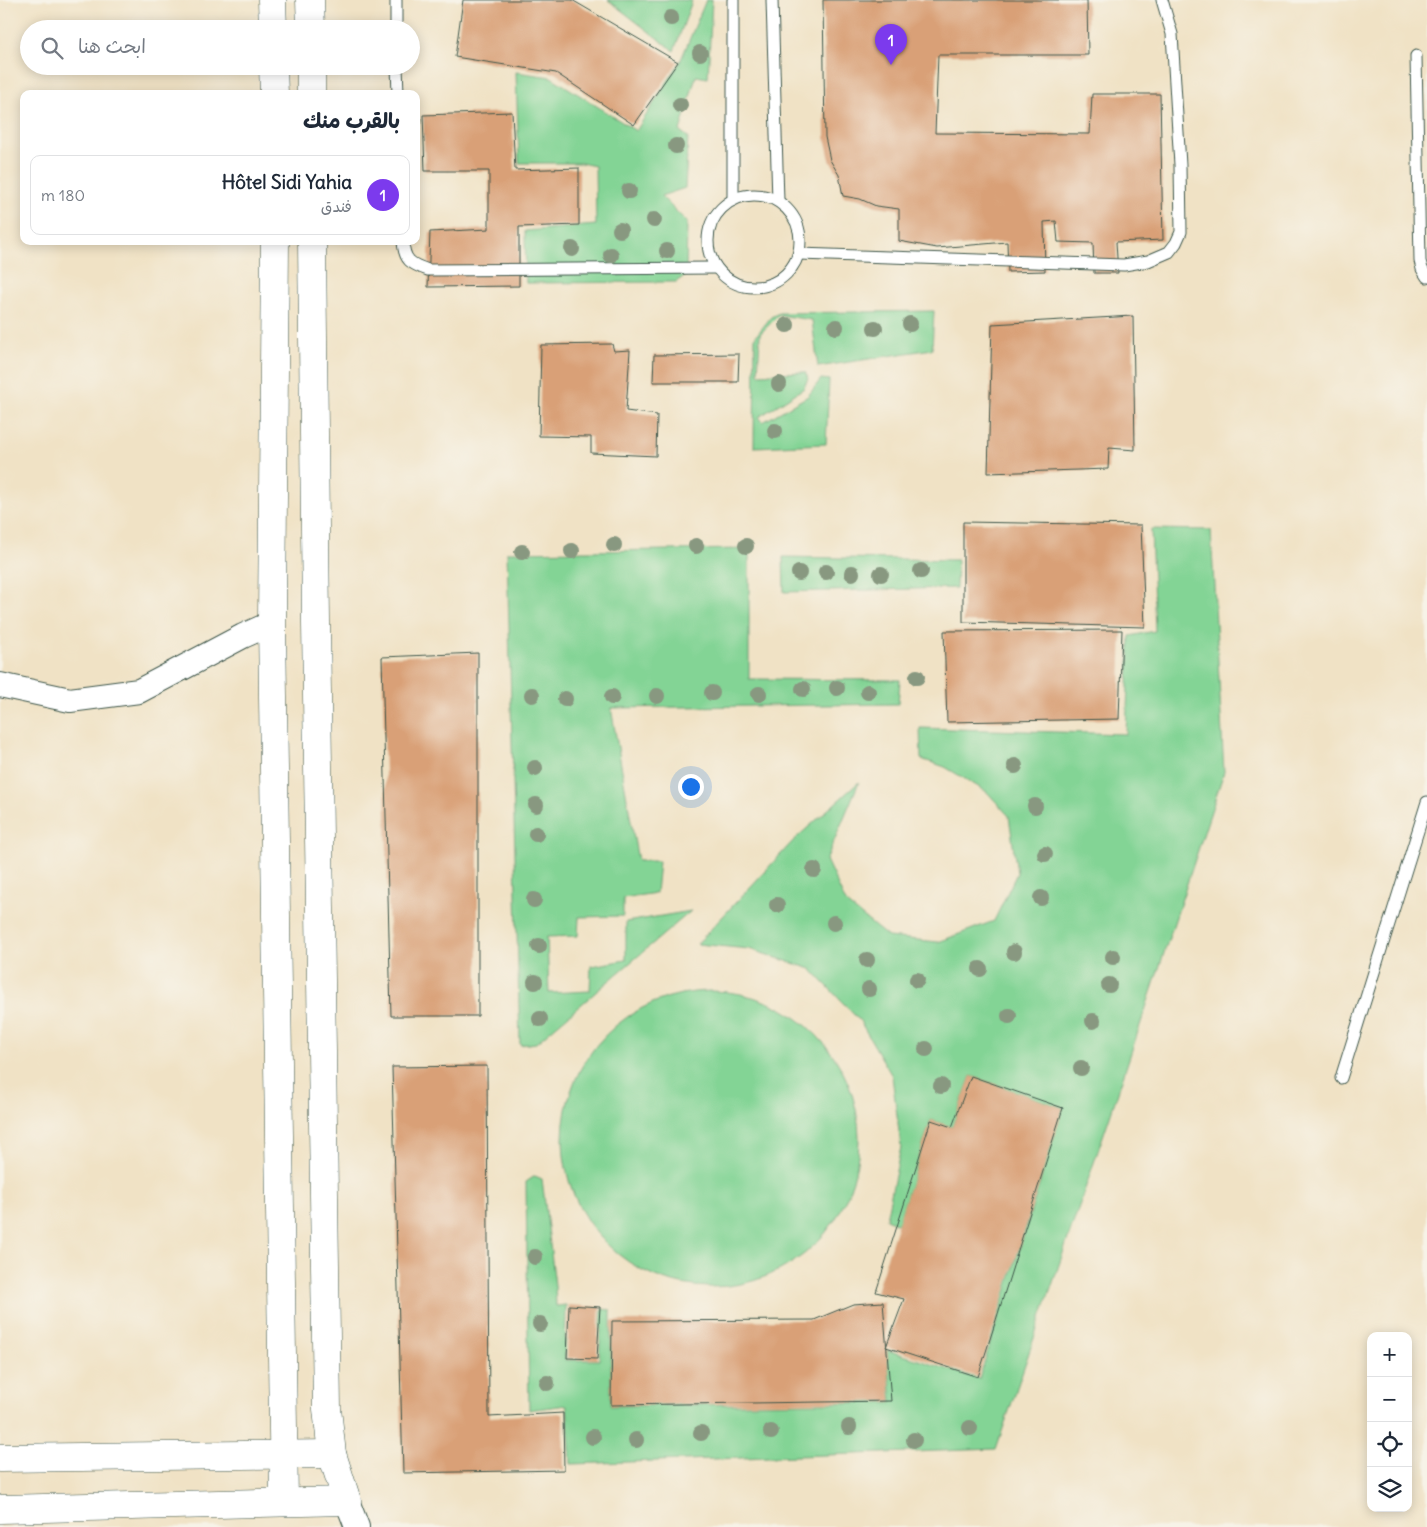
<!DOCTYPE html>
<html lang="ar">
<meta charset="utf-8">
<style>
body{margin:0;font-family:Delius,"Playpen Sans Arabic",sans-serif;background:#f6f6f7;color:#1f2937;direction:rtl}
.controls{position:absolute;right:15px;bottom:15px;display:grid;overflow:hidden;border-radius:10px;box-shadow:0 2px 12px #0003}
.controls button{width:45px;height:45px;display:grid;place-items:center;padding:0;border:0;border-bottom:1px solid #e0e1e3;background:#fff;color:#1f2937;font:25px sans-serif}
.you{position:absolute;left:690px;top:786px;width:18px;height:18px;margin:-12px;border:4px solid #fff;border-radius:50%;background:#1a73e8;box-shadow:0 0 0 8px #1a73e833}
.badge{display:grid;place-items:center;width:32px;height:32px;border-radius:50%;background:#7c3aed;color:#fff;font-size:16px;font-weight:700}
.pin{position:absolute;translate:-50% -41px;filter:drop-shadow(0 1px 2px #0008)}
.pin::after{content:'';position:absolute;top:26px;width:18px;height:15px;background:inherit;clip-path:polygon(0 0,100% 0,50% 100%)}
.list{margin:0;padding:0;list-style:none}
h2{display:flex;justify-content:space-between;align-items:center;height:65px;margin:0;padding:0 20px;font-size:21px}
h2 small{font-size:16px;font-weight:400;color:#747a83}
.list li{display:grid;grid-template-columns:32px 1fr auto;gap:15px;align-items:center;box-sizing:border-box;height:80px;margin:0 10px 10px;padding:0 10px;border:1px solid #e0e1e3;border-radius:10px}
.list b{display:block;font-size:19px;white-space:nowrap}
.list p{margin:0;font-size:16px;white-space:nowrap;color:#747a83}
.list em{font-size:16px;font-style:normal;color:#747a83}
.icon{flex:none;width:28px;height:28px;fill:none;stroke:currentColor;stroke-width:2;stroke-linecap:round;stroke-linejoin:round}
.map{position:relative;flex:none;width:1427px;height:1527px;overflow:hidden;direction:ltr}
.search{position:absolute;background:#fff;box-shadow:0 2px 12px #0003;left:20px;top:20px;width:400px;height:55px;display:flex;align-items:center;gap:12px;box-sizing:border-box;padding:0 18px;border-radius:28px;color:#747a83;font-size:19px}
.panel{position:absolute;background:#fff;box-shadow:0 2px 12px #0003;left:20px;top:90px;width:400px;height:155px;border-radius:10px;direction:rtl}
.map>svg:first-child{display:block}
.green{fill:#83d495;stroke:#518864}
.building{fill:#d9a077}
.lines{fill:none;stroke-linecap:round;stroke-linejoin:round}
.service-casing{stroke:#3e564a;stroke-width:13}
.minor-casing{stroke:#3e564a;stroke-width:26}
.tertiary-casing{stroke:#3e564a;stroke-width:29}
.service{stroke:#fff;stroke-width:11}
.minor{stroke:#fff;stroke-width:24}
.tertiary{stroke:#fff;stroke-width:28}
.tree{fill:#889880}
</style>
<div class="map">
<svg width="1427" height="1527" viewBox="0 0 1427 1527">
<rect width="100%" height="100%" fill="#f7f3e8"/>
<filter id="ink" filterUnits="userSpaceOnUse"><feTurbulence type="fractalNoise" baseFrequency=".02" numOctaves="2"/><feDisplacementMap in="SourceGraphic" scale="10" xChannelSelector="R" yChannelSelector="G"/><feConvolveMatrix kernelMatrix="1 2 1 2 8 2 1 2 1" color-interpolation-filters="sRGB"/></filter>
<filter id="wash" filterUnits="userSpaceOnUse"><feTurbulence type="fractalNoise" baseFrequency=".0096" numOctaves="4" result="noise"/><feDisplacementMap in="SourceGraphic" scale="20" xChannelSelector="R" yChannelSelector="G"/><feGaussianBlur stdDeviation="1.12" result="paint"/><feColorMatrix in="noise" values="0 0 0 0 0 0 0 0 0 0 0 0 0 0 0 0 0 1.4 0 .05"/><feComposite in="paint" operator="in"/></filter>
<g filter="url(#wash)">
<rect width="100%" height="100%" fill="#f0e2c5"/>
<g class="green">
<polygon points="608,0 685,0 692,1 674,51"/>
<polygon points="706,0 712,0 708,78 696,76 680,131 688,137 685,188 661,196 687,222 686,275 676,282 526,283 525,231 596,225 595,166 581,163 519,163 516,72 551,77 636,131 680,62"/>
<polygon points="934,311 932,349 818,367 812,320 779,315 760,334 758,374 805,372 808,378 804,388 759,417 763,422 808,396 821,379 829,380 826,444 754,447 755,337 771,317 779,313"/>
<polygon points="1151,529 1211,530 1224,772 1113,1107 996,1449 571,1464 567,1405 529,1410 526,1182 535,1176 542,1179 555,1285 556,1306 566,1305 565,1360 599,1360 602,1309 611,1310 611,1406 892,1402 887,1350 979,1379 1063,1108 971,1076 952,1127 931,1120 898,1224 886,1219 901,1147 892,1076 860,1021 811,969 749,949 697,944 795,839 859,782 826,860 846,903 888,937 938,942 994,921 1017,873 1009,816 987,792 945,767 921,759 920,728 1126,734 1130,636 1155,631"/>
<polygon points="749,549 749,679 900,680 898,704 611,708 638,861 659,861 656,893 623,898 623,916 579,917 578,936 547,937 549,993 590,991 591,966 626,960 626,922 691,911 536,1043 520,1045 507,552"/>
<polygon points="783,557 957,560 956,588 784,592"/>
<circle cx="711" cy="1139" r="148"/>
</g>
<g id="blocks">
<g class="building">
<polygon points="463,0 572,0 678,62 634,125 556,73 455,57"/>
<polygon points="823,0 1087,0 1088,55 938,55 935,133 1090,134 1092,94 1160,94 1163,240 1116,242 1118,273 1094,273 1093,243 1058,242 1056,221 1044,222 1045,271 1008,272 1007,242 937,248 899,241 899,209 876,206 860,199 843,196 839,175 830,160 825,137"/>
<polygon points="512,112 515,170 579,168 579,225 519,227 519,286 428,287 430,232 489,229 489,171 425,171 423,115"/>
<polygon points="1133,316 1135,450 1109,448 1108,469 988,473 992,324"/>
<polygon points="612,344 614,351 630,350 626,411 657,415 656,456 591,453 591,437 539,436 541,345"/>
<polygon points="739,354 738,382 653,382 654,355"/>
<polygon points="963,522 1141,525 1145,627 963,622"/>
<polygon points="1122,630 1119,719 947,722 944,631"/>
<polygon points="478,653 478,1016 391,1016 382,657"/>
<polygon points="487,1066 489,1417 563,1413 564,1470 403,1473 392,1067"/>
<polygon points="971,1076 1063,1108 978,1377 886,1347 904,1299 876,1292 931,1120 952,1127"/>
<polygon points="883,1302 891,1401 611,1405 612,1321 814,1320 853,1304"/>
<polygon points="569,1305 600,1307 597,1359 567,1358"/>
</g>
</g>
</g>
<g filter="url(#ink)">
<use href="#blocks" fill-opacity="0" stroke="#3e564a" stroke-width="1"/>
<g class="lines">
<g class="service-casing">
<g id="service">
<polyline points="396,0 396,29"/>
<polyline points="772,0 778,201"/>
<polyline points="1416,56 1420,261 1422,269 1427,277"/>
<polyline points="397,66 398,94"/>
<circle cx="754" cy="241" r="46"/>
<polyline points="733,199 733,0"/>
<path d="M403,241C404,261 411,264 428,270L716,268"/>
<polyline points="799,254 1124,265 1148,261 1169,252 1176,243 1181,232 1180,165 1172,34 1162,0"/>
<polyline points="1341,1078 1427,802"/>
</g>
</g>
<g class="minor-casing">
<g id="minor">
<polyline points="0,685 70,700 139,691 243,636 272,623"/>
<polyline points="347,1501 357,1527"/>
</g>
</g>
<g class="tertiary-casing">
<g id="tertiary">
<polyline points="272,0 273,29"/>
<polyline points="310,0 311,29"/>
<polyline points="273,66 274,94"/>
<polyline points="311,66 311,94"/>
<polyline points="275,241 272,623 284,1502"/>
<polyline points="0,1458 332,1454"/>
<polyline points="0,1509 347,1501 332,1454 327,1409 316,623 312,241"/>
</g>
</g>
<use href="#service" class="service"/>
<use href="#minor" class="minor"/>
<use href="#tertiary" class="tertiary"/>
</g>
<g class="tree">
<circle cx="671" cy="18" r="8"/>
<circle cx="700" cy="53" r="8"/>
<circle cx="680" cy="105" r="8"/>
<circle cx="676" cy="146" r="8"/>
<circle cx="629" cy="191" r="8"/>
<circle cx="654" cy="220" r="8"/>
<circle cx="620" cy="230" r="8"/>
<circle cx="572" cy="249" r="8"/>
<circle cx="667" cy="251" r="8"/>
<circle cx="611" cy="255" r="8"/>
<circle cx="910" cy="324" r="8"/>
<circle cx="787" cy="325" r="8"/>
<circle cx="836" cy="327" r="8"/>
<circle cx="875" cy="328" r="8"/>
<circle cx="779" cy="384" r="8"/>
<circle cx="775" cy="431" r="8"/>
<circle cx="614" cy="545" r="8"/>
<circle cx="696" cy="546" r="8"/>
<circle cx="746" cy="546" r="8"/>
<circle cx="572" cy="551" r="8"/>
<circle cx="522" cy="552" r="8"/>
<circle cx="921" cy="571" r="8"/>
<circle cx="826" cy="572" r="8"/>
<circle cx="799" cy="573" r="8"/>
<circle cx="852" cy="573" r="8"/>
<circle cx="881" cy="574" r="8"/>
<circle cx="917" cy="677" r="8"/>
<circle cx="837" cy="688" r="8"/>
<circle cx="803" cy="689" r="8"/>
<circle cx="868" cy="692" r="8"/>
<circle cx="712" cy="693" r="8"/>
<circle cx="759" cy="694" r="8"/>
<circle cx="532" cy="695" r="8"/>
<circle cx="657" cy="696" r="8"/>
<circle cx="612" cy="697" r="8"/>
<circle cx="565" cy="699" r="8"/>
<circle cx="1015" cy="766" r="8"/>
<circle cx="535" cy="768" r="8"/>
<circle cx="536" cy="805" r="8"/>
<circle cx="1035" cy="806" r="8"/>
<circle cx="536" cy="834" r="8"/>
<circle cx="1045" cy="854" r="8"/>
<circle cx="814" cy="870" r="8"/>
<circle cx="1041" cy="898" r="8"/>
<circle cx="534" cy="900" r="8"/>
<circle cx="777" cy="905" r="8"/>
<circle cx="834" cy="923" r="8"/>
<circle cx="539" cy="946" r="8"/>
<circle cx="1014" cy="952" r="8"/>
<circle cx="1113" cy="957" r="8"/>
<circle cx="867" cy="960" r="8"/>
<circle cx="980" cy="969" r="8"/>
<circle cx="917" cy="980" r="8"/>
<circle cx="535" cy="982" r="8"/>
<circle cx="1109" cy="985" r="8"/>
<circle cx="869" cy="989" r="8"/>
<circle cx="1009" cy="1016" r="8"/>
<circle cx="540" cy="1019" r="8"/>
<circle cx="1093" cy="1021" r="8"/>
<circle cx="926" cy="1049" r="8"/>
<circle cx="1081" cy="1068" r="8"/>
<circle cx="941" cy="1086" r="8"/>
<circle cx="535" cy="1257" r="8"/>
<circle cx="540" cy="1324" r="8"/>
<circle cx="547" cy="1383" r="8"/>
<circle cx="849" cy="1427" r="8"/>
<circle cx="970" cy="1428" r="8"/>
<circle cx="771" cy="1432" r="8"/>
<circle cx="701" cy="1433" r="8"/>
<circle cx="593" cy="1437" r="8"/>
<circle cx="636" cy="1440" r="8"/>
<circle cx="914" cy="1440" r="8"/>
</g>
</g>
</svg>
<div class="controls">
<button>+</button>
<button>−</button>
<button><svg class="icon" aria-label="locate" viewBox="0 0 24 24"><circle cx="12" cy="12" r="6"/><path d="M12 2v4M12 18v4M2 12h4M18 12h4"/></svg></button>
<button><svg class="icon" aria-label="layers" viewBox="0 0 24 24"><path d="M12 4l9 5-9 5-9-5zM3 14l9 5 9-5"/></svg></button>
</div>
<div class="you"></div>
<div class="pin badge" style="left:891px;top:65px">1</div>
<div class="search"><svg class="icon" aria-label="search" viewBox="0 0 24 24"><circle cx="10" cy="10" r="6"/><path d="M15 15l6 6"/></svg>ابحث هنا</div>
<section class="panel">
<h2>بالقرب منك<small></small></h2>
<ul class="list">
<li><span class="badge">1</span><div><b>Hôtel Sidi Yahia</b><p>فندق</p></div><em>180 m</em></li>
</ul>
</section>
</div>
